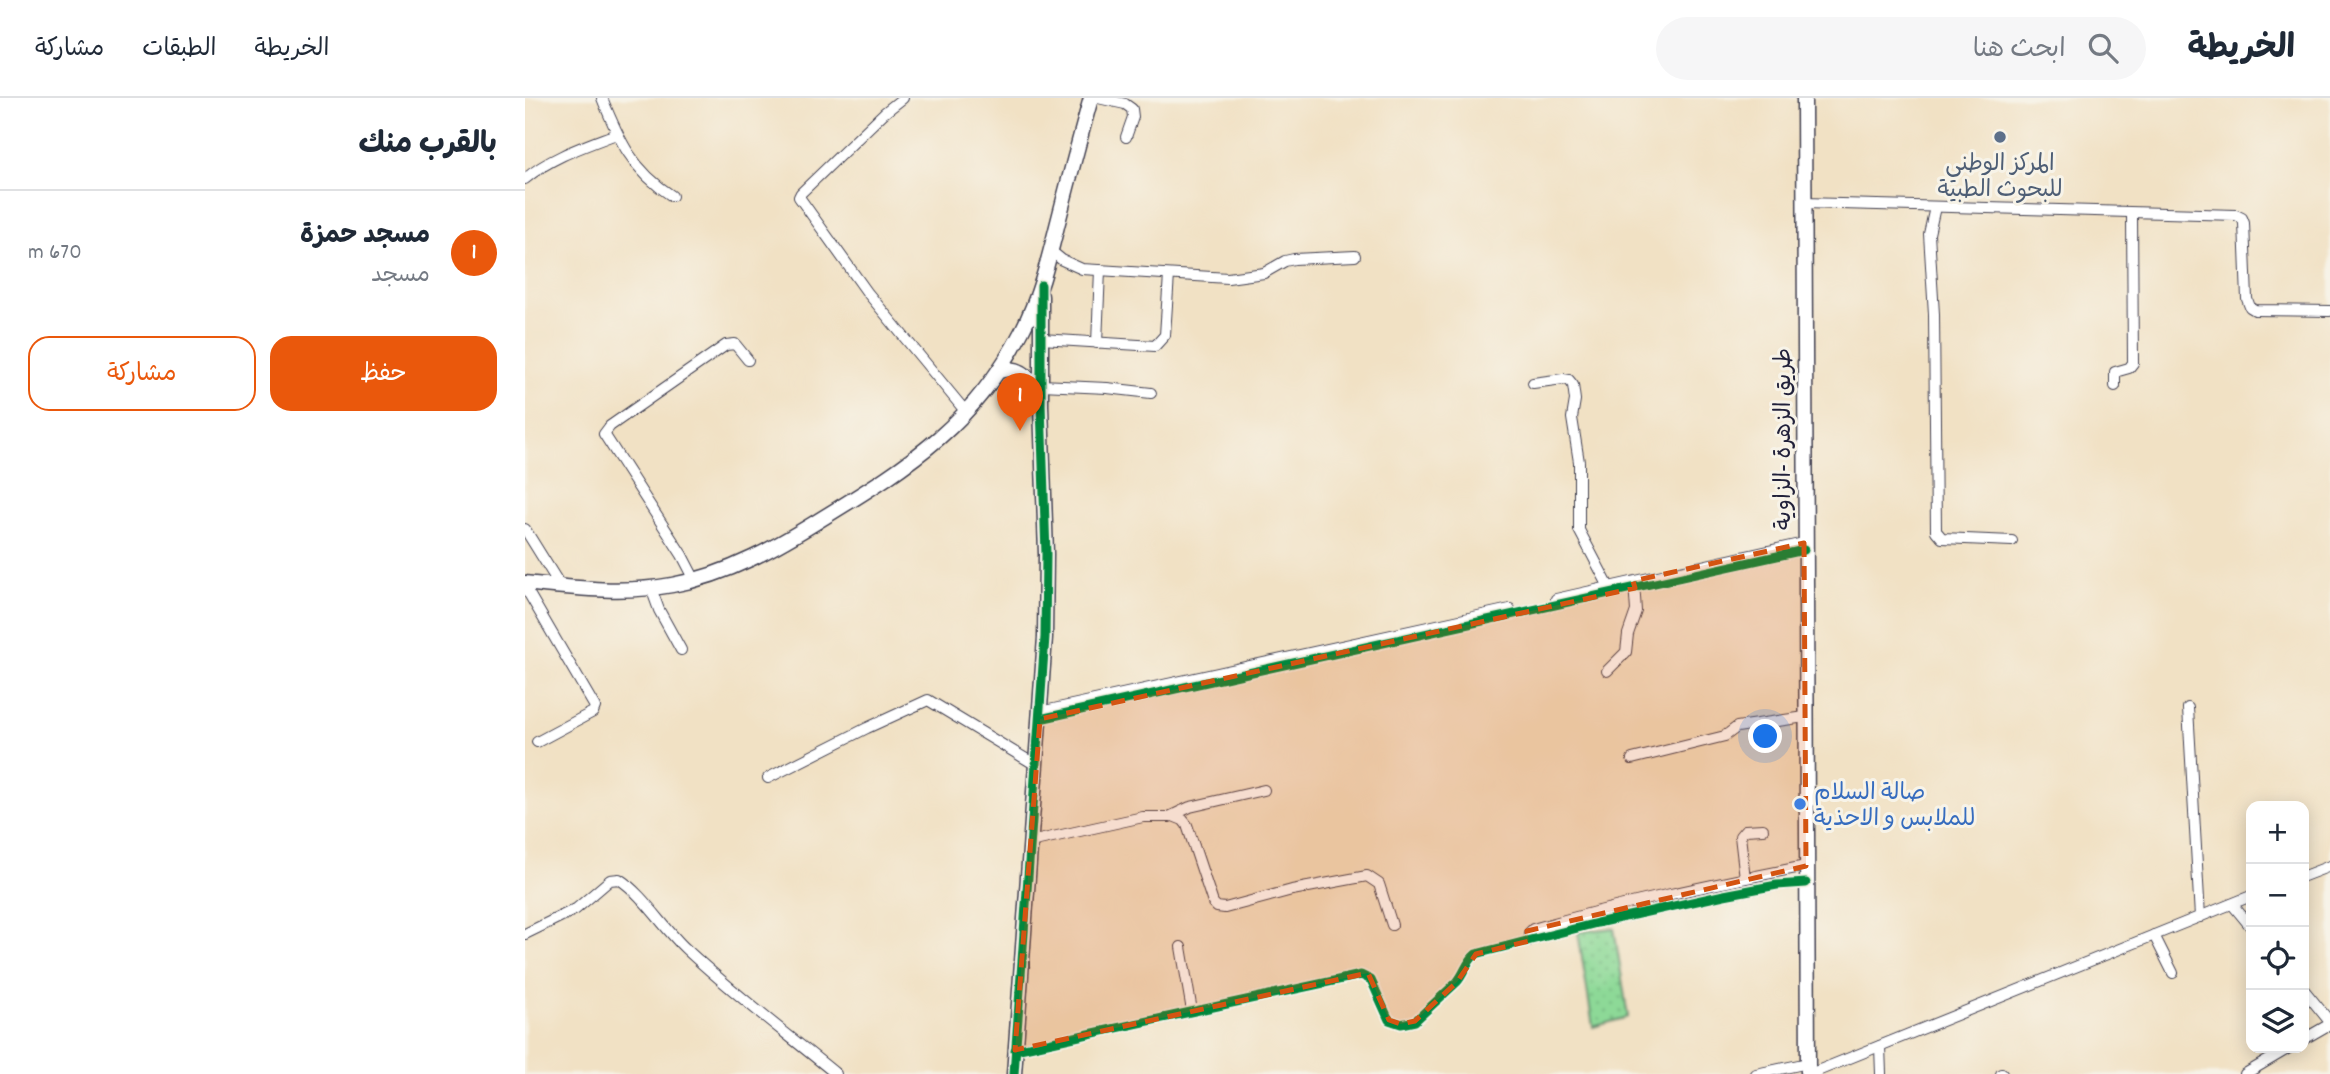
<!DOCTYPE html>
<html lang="ar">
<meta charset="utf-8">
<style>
body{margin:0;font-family:Dekko,"Playpen Sans Arabic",sans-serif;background:#f6f6f7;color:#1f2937;direction:rtl}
.controls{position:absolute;right:21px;bottom:21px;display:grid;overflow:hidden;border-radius:14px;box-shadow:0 4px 18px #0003}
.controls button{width:63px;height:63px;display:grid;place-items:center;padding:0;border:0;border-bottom:2px solid #e0e1e3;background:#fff;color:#1f2937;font:35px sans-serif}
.you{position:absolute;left:1241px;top:639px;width:24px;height:24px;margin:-18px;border:5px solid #fff;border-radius:50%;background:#1a73e8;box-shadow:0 0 0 10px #1a73e833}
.badge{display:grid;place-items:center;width:46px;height:46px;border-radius:50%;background:#ea580c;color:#fff;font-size:23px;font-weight:700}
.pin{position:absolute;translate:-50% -58px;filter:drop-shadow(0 2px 4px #0008)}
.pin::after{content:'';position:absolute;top:37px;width:24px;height:21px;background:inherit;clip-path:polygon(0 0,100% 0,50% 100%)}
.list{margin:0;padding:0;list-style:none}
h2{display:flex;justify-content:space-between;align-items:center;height:91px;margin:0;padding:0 28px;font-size:30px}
h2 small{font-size:23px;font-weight:400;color:#747a83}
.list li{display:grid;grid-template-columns:46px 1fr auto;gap:21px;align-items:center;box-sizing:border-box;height:126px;padding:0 28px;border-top:2px solid #e0e1e3}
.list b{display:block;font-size:26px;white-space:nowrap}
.list p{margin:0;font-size:23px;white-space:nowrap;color:#747a83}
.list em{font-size:23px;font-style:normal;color:#747a83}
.actions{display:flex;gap:14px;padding:21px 28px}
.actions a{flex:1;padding:16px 0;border:2px solid #ea580c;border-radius:21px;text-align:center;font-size:24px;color:#ea580c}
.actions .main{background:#ea580c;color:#fff}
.icon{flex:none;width:38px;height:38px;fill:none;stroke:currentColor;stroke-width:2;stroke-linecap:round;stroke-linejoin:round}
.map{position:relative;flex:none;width:1805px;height:976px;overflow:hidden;direction:ltr}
header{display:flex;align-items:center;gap:42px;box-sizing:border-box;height:98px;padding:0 35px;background:#fff;border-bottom:2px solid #e0e1e3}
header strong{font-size:33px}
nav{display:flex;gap:38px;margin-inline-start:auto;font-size:24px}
.search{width:490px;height:63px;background:#f6f6f7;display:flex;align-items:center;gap:18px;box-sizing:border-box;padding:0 24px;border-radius:38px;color:#747a83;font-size:26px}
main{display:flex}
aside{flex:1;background:#fff}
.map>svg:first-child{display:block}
.grass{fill:url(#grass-dots);stroke:#587e69;stroke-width:2}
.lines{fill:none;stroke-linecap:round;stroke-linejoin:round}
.street-casing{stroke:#413f50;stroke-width:12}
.secondary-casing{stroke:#413f50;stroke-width:17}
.primary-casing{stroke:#413f50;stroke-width:17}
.street{stroke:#fff;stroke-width:10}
.secondary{stroke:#fff;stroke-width:14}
.primary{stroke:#fff;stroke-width:14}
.cycleway-casing{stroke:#f7f3e8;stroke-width:13}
.cycleway{stroke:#00873e;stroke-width:9}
.marked{fill:#d45411;fill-opacity:0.2;stroke:#d45411;stroke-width:5;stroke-dasharray:14 9;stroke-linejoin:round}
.service-dot{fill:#5c6f8a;stroke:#f7f3e8;stroke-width:2.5}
.shop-dot{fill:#3f7fe0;stroke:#f7f3e8;stroke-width:2.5}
.labels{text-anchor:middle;stroke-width:6;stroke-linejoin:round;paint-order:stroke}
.service-label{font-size:23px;fill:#4e5e75;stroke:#f7f3e8}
.street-label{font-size:23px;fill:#22223b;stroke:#f7f3e8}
.shop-label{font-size:23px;fill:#366cbe;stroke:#f7f3e8;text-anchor:start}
</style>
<header>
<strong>الخريطة</strong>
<div class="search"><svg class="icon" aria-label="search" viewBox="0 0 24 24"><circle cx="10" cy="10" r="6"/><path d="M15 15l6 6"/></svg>ابحث هنا</div>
<nav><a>الخريطة</a><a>الطبقات</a><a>مشاركة</a></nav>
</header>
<main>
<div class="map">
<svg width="1805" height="976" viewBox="0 0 1805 976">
<defs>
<pattern id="grass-dots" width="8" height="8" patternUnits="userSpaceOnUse" patternTransform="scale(1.75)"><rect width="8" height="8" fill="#8dd997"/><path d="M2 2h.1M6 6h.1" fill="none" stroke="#79ba83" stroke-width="1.8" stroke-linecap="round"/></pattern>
</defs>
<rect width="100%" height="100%" fill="#f7f3e8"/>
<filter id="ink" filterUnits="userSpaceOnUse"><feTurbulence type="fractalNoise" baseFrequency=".0143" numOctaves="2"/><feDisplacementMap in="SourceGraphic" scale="14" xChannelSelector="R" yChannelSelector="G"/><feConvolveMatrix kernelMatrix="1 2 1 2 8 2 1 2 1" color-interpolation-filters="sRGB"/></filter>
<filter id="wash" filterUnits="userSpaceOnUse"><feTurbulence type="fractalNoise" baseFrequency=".00686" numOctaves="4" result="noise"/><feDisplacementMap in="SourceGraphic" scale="28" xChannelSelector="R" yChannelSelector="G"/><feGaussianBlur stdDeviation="1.57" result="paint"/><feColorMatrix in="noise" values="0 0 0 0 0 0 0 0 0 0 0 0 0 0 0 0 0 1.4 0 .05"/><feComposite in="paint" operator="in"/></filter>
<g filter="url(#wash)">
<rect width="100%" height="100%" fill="#f1e1c4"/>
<polygon class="grass" points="1089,830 1103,919 1068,929 1053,834"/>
</g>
<g filter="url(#ink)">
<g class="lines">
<g class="street-casing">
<g id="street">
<path d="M77,0C94,42 107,72 147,98"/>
<polyline points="378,0 359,15 276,95 274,99 342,194 441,314"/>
<polyline points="573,0 600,6 607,11 608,19 601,39"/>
<path d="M0,81C26,59 60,48 91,36"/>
<polyline points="1279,105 1711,117 1717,120 1719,125 1722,201 1725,209 1730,212 1805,213"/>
<polyline points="1410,109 1404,136 1409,216 1411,433 1417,440 1487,443"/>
<polyline points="526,153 537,162 557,171 703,180 739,175 760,163 769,161 830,158"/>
<polyline points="516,241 630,248 640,237 644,177"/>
<polyline points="572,245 575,172"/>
<polyline points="1008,285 1038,281 1044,282 1048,287 1050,302 1047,320 1054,364 1054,432 1084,489"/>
<polyline points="516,287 582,290 626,295"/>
<polyline points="1590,288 1590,274 1604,270 1608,265 1607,115"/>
<polyline points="0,431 36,489"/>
<polyline points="170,482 157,457 79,336 85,328 201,247 210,246 223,262"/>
<polyline points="0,489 70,609 68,614 12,644"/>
<polyline points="126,490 134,512 156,552"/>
<polyline points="1031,501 1279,445"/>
<polyline points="1082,573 1101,554 1103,536 1111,513 1109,485"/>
<polyline points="1663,610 1675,819"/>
<polyline points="515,614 985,511"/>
<polyline points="515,621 1279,452"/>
<polyline points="1107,661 1200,638 1212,629 1280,619"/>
<polyline points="243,680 342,630 403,602 511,667"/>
<polyline points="648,718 658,722 662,727 688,805 692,809 700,810 767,792 842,778 854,786 867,827"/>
<polyline points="505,744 618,719 644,719 665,709 739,692"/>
<polyline points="1779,778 1805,768"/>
<polyline points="1220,780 1215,738 1220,732 1238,731"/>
<polyline points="1707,806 1726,829"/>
<path d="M0,836L51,811L85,782L94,781C117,795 140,832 161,851C209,896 261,935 311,976"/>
<polyline points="1629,837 1648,875"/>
<path d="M1004,843V835L1008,831C1097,805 1189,786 1281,768"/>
<polyline points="656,849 667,913"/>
<polyline points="1779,892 1805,924"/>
<polyline points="1779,941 1805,926"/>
<polyline points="1355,948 1356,976"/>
<path d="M490,952L836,877L846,882L864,922L876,926L890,923L932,884C940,875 941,864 951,856L1072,825L1199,797L1252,787L1281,785"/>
<polyline points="1231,976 1283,965"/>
<polyline points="1285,976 1726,798"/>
<polyline points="1476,976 1477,976"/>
<polyline points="1720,976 1764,950"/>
</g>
</g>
<g class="secondary-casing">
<g id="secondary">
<path d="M474,273C496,267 507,280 513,299"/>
<path d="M0,485C49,490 98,496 147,487C204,477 253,448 301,418C386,366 450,325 497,233C514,200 523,164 532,128C543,85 554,43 566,0"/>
<polyline points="489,976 520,539 521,456 516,307 516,198"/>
</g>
</g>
<g class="primary-casing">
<polyline id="primary" points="1279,0 1283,976"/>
</g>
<use href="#street" class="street"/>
<use href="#secondary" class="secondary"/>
<use href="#primary" class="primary"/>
<g class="cycleway-casing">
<g id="cycleway">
<polyline points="515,621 1279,452"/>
<path d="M490,952L836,877L846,882L864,922L876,926L890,923L932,884C940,875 941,864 951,856L1072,825L1199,797L1252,787L1281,785"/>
<polyline points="489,976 520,539 521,456 516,307 516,187"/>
</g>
</g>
<use href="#cycleway" class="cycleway"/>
</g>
</g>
<path class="marked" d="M1279,445L1281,768L1002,833L1004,843L951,856L932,884L890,923L876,926L864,922L843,875L490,952L515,621L1110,490L1108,483Z"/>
<circle class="service-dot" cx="1475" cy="39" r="7"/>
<circle class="shop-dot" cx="1275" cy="706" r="7"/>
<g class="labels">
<g class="service-label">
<text x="1475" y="72">المركز الوطني<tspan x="1475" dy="26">للبحوث الطبية</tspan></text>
</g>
<g class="street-label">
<text transform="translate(1257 341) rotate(-90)" y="8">طريق الزهرة -الزاوية</text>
</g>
<g class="shop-label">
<text x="1289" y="701">صالة السلام<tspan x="1289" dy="26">للملابس و الاحذية</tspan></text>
</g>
</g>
</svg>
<div class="controls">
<button>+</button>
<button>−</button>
<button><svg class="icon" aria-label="locate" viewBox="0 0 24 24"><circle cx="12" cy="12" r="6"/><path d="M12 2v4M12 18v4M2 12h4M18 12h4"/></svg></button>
<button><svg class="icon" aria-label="layers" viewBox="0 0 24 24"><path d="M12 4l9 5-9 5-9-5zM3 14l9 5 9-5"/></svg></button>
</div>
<div class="you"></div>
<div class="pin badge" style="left:495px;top:333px">1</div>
</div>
<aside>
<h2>بالقرب منك<small></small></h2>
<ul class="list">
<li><span class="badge">1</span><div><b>مسجد حمزة</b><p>مسجد</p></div><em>670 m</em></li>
</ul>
<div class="actions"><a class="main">حفظ</a><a>مشاركة</a></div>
</aside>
</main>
